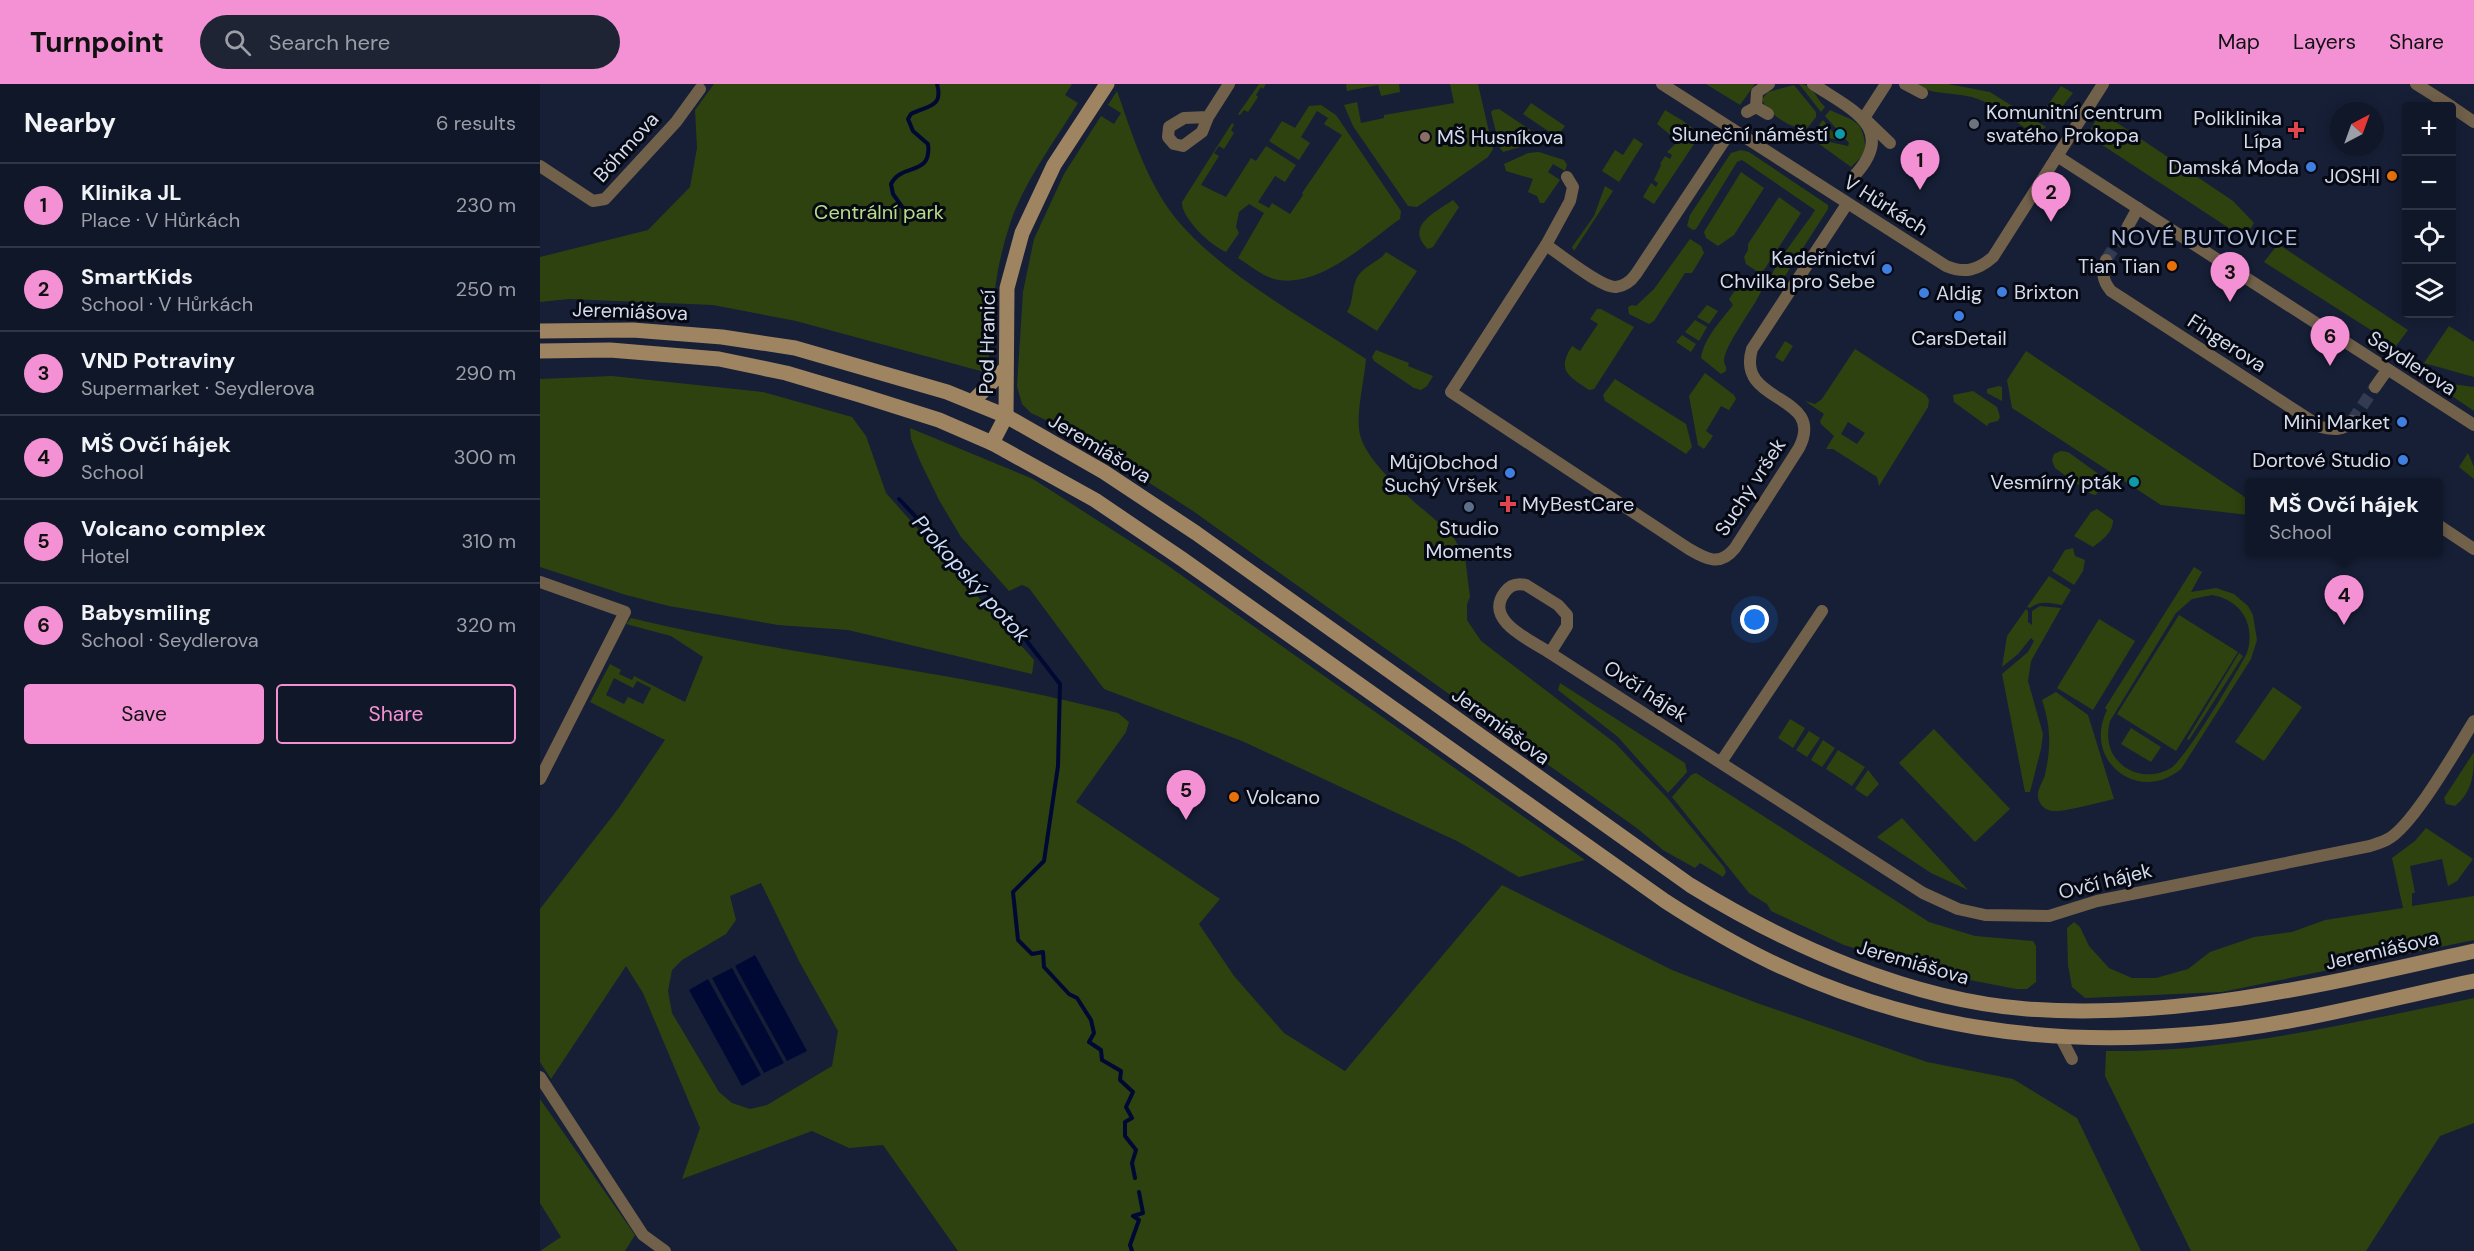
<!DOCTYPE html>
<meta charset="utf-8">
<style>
body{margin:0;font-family:"DM Sans",sans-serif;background:#1e2434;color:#f1f3f6}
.controls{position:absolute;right:18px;top:18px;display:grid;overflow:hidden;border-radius:6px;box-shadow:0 3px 15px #0003}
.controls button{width:54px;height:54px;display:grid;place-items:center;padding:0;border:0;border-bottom:2px solid #303645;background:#101728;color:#f1f3f6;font:30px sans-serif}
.compass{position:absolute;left:1790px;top:18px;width:54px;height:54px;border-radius:50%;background:#101728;box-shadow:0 3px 15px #0003;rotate:41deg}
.you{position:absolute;left:1215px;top:536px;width:21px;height:21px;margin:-15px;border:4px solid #fff;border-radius:50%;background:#1a73e8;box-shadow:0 0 0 9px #1a73e833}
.badge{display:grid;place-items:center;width:39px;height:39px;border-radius:50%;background:#f491d4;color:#111;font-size:20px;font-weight:700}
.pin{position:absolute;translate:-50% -50px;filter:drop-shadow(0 2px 3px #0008)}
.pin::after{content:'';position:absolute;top:32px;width:21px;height:18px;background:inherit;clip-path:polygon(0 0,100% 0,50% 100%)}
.popup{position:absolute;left:1705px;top:394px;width:198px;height:78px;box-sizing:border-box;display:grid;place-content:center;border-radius:6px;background:#101728;filter:drop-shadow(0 2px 4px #0005);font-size:20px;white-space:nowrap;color:#9c9fa8}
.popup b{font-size:22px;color:#f1f3f6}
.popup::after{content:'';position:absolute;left:50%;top:100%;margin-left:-12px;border:12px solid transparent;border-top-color:#101728}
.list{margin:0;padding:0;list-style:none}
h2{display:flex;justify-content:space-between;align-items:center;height:78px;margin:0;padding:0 24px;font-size:26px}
h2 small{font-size:20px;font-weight:400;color:#9c9fa8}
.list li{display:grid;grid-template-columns:39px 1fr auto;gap:18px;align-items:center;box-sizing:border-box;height:84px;padding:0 24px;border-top:2px solid #303645}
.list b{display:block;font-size:22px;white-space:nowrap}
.list p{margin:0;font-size:20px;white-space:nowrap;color:#9c9fa8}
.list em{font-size:20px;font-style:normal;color:#9c9fa8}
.actions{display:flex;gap:12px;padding:18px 24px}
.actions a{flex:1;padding:14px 0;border:2px solid #f491d4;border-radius:6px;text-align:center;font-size:21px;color:#f491d4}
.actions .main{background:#f491d4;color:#111}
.icon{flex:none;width:33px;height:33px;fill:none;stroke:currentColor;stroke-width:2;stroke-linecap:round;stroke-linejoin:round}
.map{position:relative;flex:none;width:1934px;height:1167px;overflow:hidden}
header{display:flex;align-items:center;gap:36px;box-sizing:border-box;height:84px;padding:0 30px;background:#f491d4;color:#111}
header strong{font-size:28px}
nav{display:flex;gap:33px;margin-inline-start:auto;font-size:21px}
.search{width:420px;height:54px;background:#1e2434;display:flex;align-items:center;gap:15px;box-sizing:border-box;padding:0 21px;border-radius:33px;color:#9c9fa8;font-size:22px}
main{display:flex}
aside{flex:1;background:#101728}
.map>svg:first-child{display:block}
.green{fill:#2e420f;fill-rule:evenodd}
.water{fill:#000934}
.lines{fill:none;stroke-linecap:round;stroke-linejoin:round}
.stream{stroke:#000934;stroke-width:4}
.street-tunnel{stroke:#323b51;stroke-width:12;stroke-dasharray:12 6;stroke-linecap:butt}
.street{stroke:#71604a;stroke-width:12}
.secondary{stroke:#9f8461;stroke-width:15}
.worship-dot{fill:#6b7280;stroke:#060913;stroke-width:2}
.health-dot{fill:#e0444e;stroke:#060913;stroke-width:2}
.culture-dot{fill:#0f9aa8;stroke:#060913;stroke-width:2}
.education-dot{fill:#8d6e63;stroke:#060913;stroke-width:2}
.shop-dot{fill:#3f7fe0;stroke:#060913;stroke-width:2}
.food-dot{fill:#e8710a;stroke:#060913;stroke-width:2}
.service-dot{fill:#5c6f8a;stroke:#060913;stroke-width:2}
.labels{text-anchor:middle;stroke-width:6;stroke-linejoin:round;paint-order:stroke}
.poi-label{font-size:20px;fill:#d4dceb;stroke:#060913;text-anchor:end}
.street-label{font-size:20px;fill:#d4dceb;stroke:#060913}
.park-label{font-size:20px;fill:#b7dd88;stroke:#060913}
.water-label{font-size:21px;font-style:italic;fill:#cadefc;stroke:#060913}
.quarter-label{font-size:22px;letter-spacing:1.5px;fill:#b4c2e1;stroke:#060913}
</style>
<header>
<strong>Turnpoint</strong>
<div class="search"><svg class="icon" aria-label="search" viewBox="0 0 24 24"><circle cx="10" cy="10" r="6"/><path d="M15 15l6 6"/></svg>Search here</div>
<nav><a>Map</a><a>Layers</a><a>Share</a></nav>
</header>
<main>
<aside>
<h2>Nearby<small>6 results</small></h2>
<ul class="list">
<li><span class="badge">1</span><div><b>Klinika JL</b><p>Place · V Hůrkách</p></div><em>230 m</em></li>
<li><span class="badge">2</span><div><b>SmartKids</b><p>School · V Hůrkách</p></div><em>250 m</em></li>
<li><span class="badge">3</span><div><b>VND Potraviny</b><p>Supermarket · Seydlerova</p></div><em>290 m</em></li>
<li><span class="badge">4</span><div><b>MŠ Ovčí hájek</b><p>School</p></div><em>300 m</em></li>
<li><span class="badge">5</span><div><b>Volcano complex</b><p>Hotel</p></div><em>310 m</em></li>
<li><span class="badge">6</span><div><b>Babysmiling</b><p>School · Seydlerova</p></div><em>320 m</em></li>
</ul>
<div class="actions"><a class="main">Save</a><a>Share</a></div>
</aside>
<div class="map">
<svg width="1934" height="1167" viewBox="0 0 1934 1167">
<rect width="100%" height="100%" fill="#161f36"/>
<g class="green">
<path d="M174,0H532L525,11L538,19C515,57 482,100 469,143C453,191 451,240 448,289L256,237L173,221L29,215L0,218V173L108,146L150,103L157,64L155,26Z"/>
<polygon points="719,0 726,0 723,5 721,3 716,11 718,13 708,28 704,26 700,31 698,30"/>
<polygon points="806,0 859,0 860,8 841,12 838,1 807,7"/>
<polygon points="910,0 938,0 953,65 948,73 877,123 868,122 813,42 804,21 817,18 821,39 844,34 844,31 914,19"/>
<polygon points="1166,0 1215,0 1200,21"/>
<path d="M1259,0C1273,0 1275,13 1285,23L1281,28Z"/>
<path d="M1374,0H1408L1450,8L1506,43L1497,50L1492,49C1472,35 1456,20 1432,13C1411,8 1392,11 1374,0Z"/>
<path d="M1254,1L1276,28V33L1266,46C1251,44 1227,30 1222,15L1228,8Z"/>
<polygon points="1521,2 1533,9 1510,38 1501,31"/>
<path d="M577,7C591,47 604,89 628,124C670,184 764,234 826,275C824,297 817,325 819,345C822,380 885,426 911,449L925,473L930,513L927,520V536L941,557L1075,659L1128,715L1184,783L1186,788L1183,793L1160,779L1155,784L1123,766L1098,745L653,427L529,347L491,329L482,320L477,302L483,208L494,155L524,90L561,32L574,40L581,29L568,21Z"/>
<polygon points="991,19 1025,42 1017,53 983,30"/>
<path d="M781,21L796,31L861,127L860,135C826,159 778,206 734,195C721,191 709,181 698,174L724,129L709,120L699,128L696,143L699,149L686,168C671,162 641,134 642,118L692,39L694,41L691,46L694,49L684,65L679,62L674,69L679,72L661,101L686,113L711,74L716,77L726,62L756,81L745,98L735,92L718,118L729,124L732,119L750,130L763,111L762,109L802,51L784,40L788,34L777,27L761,53L770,59L759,76L729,57L742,37L755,44L769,22Z"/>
<polygon points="959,25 1001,53 1002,57 963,68 960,64 951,28 953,26"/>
<path d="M1125,26C1137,34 1155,41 1158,54L1114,120L1103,113L1111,99L1116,103L1118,99L1114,96L1121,81L1120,80L1125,72L1130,75L1132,71L1127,68L1138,57L1117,40Z"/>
<path d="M1290,26C1318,39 1323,36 1326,68L1311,83L1271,54L1308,62L1309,59L1285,32Z"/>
<polygon points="1561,28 1693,117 1714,139 1710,145 1698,150 1547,51"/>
<polygon points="1283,36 1300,57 1273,49"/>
<polygon points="1094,54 1103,60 1079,98 1062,87 1075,66 1083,71"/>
<path d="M1201,66L1209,68L1288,121V125L1245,192L1239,199L1231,196C1229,186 1267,140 1275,126L1202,76L1197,78L1156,145L1153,146L1147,142L1150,131L1191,69Z"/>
<polygon points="999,68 1024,76 1027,81 1025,87 1013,80 1008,88 1020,96 1004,119 1000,119 997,112 988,108 993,95 966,87 964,80 988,69"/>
<polygon points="1201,88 1224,104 1194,151 1178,162 1166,154 1164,148"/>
<polygon points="1065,102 1073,107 1034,167 1032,163 1054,132"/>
<polygon points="1239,113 1261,129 1224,186 1218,188 1206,180 1204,173 1208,166 1208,160"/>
<path d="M913,116L919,123L893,163L888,165C864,142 896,128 913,116Z"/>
<polygon points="1150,155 1161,162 1164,169 1152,189 1145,189 1114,237 1109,240 1089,230 1088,223 1092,221 1096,222 1114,205"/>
<polygon points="1738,160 1868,246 1856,262 1724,178"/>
<path d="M846,168L877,187L837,247L807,228C814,218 811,203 818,192C826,180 841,177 846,168Z"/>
<path d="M1208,193L1218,199L1222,205C1216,222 1183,262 1184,278C1185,281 1187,284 1186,287L1181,290L1161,274C1164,254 1181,237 1193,221L1189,215L1201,198Z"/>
<polygon points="1167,221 1178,227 1169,240 1157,233"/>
<path d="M1057,225H1061L1094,243L1054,305L1049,306C1029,292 1016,287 1032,262L1040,267L1058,240L1050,235Z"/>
<polygon points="1155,236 1167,243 1159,257 1145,248"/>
<polygon points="1909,242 1934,258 1934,293 1884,279"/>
<polygon points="1142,251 1156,260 1151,268 1136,258"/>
<polygon points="1245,257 1253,262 1243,278 1235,273"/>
<path d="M1315,265L1386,311L1389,316L1388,323L1339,402L1337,393L1293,365H1286L1294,352L1281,340L1280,337L1284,330L1265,317L1275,320L1282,315ZM1308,338L1325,349L1317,360L1301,350Z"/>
<polygon points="836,266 869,279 868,282 893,292 887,302 881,306 874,304 834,277 832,273"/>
<polygon points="1486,267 1702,411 1709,417 1709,431 1621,421 1472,324 1467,296"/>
<polygon points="1165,289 1194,311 1196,315 1189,326 1181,322 1166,347 1173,352 1164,365 1158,361 1149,312"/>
<polygon points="72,292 223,308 312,333 326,352 346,409 494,576 492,590 308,546 238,541 129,522 86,511 0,483 0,295"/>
<polygon points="1075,295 1146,340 1152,363 1146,370 1065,317 1063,311"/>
<polygon points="1890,297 1934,303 1934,327"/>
<polygon points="1459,302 1462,303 1462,317 1447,309 1447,305"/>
<polygon points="1433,307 1457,323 1460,333 1458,337 1449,339 1447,342 1414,318 1413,311"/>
<polygon points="370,344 493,395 624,479 1045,776 979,793 919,758 702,657 564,605 489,504 482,501 469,507 421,453 399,416 380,377 371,355"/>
<polygon points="1521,367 1528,368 1560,391 1562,399 1556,411 1551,410 1515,384 1512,376 1514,370"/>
<polygon points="1928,369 1934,383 1934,395 1919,383"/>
<path d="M1557,425L1573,436C1573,449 1562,456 1553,463L1534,452L1551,428Z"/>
<polygon points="1533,464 1535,472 1545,476 1543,487 1534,501 1512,487 1525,466"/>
<path d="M1654,483L1662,488L1651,508L1676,504L1694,510L1708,522L1713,531L1717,556L1711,575L1641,685C1598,721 1542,676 1567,626L1565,624ZM1672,511C1701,516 1716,540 1707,569C1696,590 1647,673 1631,684C1615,694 1593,692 1580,679C1568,668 1566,652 1570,637L1636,529L1652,515Z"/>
<path d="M1509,492L1531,506L1522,521C1510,519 1500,516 1490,524L1487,523Z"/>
<polygon points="1500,522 1521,524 1491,577 1488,597 1503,650 1501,665 1490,708 1485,708 1462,590 1488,568 1494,557 1491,554 1478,570 1462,583 1467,552 1486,525 1488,527 1488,538 1492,541 1492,527"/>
<polygon points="1639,531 1698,568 1636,667 1577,630"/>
<path d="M91,534C252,573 418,587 578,629L589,638L586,648L536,718L680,815L659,840L694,892L744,949L805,987L962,801L1132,886L1217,919L1387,978L1473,995L1537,1034L1601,1167H418L343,1061L309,1064L272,1047L142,1095L160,1044L103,909L86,882L11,995L0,978V825L78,725L125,656L50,618L70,580L81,586L79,590L92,596L94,592L145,618L163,573L131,552L86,540ZM74,594L93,604L97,597L111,604L103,620L88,613L84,620L66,611ZM221,799L259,877L298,947L292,982L227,1021L210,1025L192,1019L179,1008L132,929L128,907L132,886L142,876L186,850L196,836L190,812Z"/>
<polygon points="1559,535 1595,557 1553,626 1517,604"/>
<polygon points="1699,569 1703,572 1649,656 1647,655"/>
<polygon points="1020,599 1145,679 1147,688 1128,709 1078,653 1018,606"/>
<polygon points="1733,603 1762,623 1724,677 1695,658"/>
<path d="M1516,608L1548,631L1574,715C1562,718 1524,728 1514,727C1506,727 1499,721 1498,713C1497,705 1503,698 1505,691C1511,663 1511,643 1502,616Z"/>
<polygon points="1250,635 1265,644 1253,664 1238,654"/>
<polygon points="1591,644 1621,663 1611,678 1581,660"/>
<polygon points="1394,645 1470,725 1435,758 1359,679"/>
<polygon points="1269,647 1280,654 1267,673 1256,666"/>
<polygon points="1283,656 1295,664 1282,683 1271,676"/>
<polygon points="1298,666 1325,683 1312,702 1286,685"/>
<path d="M1934,668C1934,689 1933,707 1915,722L1906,720L1904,714Z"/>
<polygon points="1328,686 1339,700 1327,713 1315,705"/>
<polygon points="1156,689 1389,838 1435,852 1493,857 1496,862 1496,898 1487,905 1476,905 1394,889 1304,861 1231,827 1227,820 1209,809 1132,713 1151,691"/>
<polygon points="1362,734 1428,806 1391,789 1338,754 1337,753"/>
<polygon points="1886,744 1933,775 1917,797 1908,802 1902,775 1870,782 1875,809 1872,809 1872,822 1934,812 1934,856 1682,908 1545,914 1532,903 1528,881 1527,844 1534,838 1540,843 1549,862 1569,884 1592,894 1616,894 1648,885 1670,868 1714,853 1752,848 1785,836 1863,824 1852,774 1875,757"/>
<path d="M1934,914V1039L1900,1052L1826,1167H1651L1565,992L1566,967C1691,969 1812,938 1934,914Z"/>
<polygon points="0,1015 95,1151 85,1167 0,1167 21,1153 0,1119"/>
</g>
<g class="water">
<polygon points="215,871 267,967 247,977 195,882"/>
<polygon points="192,884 244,979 224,989 172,894"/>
<polygon points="168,895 221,991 202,1002 149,906"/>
</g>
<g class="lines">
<g class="stream">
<path d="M363,124L353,110L351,100C362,78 392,93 388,60L373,47L368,35L371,30C386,22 404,24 397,0"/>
<polyline points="359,415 458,520 520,600 518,682 504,777 473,808 478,856 492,870 503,868 504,883 529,910 537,914 551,936 554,949 549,958 561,966 562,976 581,987 580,996 593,1008 586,1023 592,1034 585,1038 585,1052 596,1066 592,1079 595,1094"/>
<polyline points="592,1167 590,1161 599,1136 593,1132 603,1129 599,1108"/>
</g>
<g class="street-tunnel">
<polyline points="1566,176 1588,142"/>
<polyline points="1812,337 1835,303"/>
</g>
<g class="street">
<path d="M1122,0L1406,182C1425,190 1438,186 1453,173L1563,0"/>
<path d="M1273,0C1310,25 1359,44 1314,92"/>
<polyline points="1346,0 1324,34 1350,59"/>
<polyline points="1365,0 1382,9"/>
<polyline points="1876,0 1911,22"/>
<polyline points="1216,23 1217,8 1229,0"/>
<polyline points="1912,23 1934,38"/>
<polyline points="1207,28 1216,23 1228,30"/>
<polyline points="668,33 644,34 629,43 628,53 634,60 643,62 662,48 668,33 689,0"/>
<polyline points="1517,72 1934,341"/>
<polyline points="0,82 53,117 65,115 136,38 160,5"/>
<path d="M1027,93L1033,103L1030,117L1006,161L911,308L1149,465C1166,475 1180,483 1195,464L1259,364C1287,309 1195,321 1212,265L1307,120"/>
<polyline points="1588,142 1598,124"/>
<path d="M1006,161C1020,170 1061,204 1076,203C1085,202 1091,197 1096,190L1192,45"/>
<path d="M1566,176C1562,189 1562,196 1571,207L1781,343C1794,346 1803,347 1812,337"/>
<polyline points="1835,303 1847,286"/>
<polyline points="1898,441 1934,465"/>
<polyline points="0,498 85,528 0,695"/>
<path d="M1010,569C991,556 943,537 965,508C970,501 977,499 986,501L1018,521L1027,531V542L1010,569L1383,809L1418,825L1445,831L1509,832L1557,817L1830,762C1836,760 1843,758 1848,755C1873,742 1917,664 1934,637"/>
<polyline points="1181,678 1282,527"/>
<polyline points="1521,954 1532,975"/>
<polyline points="0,993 103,1151 125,1167"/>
</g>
<g class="secondary">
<path d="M0,247L93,246L182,253L255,264L407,308L466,332L564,388L656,449L1150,801C1249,862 1370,916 1487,925C1639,936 1787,900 1934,867"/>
<path d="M0,267L70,266L179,275L246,289L320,311L399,336L452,359L555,416L642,475L1125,817C1159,839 1194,860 1231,878C1366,943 1505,963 1654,950C1746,943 1843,916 1934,897"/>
<polyline points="432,318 465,285"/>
<polyline points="452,359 466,332 467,204 482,149 514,81 567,0"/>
</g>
</g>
<circle class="worship-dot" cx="1434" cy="40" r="6"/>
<g class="health-dot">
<path d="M1753 37h6v6h6v6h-6v6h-6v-6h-6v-6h6z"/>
<path d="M965 411h6v6h6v6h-6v6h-6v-6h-6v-6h6z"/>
</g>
<g class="culture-dot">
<circle cx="1300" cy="50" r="6"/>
<circle cx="1594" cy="398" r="6"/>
</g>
<circle class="education-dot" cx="885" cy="53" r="6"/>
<g class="shop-dot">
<circle cx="1771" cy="83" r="6"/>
<circle cx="1347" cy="185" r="6"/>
<circle cx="1462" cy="208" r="6"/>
<circle cx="1384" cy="209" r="6"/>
<circle cx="1419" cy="232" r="6"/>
<circle cx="1862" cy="338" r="6"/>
<circle cx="1863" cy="376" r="6"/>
<circle cx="970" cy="389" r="6"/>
</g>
<g class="food-dot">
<circle cx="1852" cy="92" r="6"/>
<circle cx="1632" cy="182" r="6"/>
<circle cx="694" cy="713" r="6"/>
</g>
<circle class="service-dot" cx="929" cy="423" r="6"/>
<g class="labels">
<g class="poi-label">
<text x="1446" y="35" text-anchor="start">Komunitní centrum<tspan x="1446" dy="23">svatého Prokopa</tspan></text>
<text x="1742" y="41">Poliklinika<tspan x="1742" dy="23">Lípa</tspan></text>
<text x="1288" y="57">Sluneční náměstí</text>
<text x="897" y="60" text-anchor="start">MŠ Husníkova</text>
<text x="1759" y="90">Damská Moda</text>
<text x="1840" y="99">JOSHI</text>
<text x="1335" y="181">Kadeřnictví<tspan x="1335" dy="23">Chvilka pro Sebe</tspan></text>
<text x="1620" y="189">Tian Tian</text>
<text x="1474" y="215" text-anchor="start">Brixton</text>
<text x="1396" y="216" text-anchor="start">Aldig</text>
<text x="1419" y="261" text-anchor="middle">CarsDetail</text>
<text x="1850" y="345">Mini Market</text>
<text x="1851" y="383">Dortové Studio</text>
<text x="958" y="385">MůjObchod<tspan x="958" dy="23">Suchý Vršek</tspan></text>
<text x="1582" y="405">Vesmírný pták</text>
<text x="982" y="427" text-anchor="start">MyBestCare</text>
<text x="929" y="451" text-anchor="middle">Studio<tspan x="929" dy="23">Moments</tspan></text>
<text x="706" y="720" text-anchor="start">Volcano</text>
</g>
<g class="street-label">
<text transform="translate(86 63) rotate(-48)" y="7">Böhmova</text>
<text transform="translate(1346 121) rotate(32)" y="7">V Hůrkách</text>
<text transform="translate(90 227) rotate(2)" y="7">Jeremiášova</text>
<text transform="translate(447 258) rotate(-89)" y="7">Pod Hranicí</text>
<text transform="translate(1687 259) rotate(33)" y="7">Fingerova</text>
<text transform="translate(1872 279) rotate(33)" y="7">Seydlerova</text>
<text transform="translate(560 364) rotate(31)" y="7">Jeremiášova</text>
<text transform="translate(1210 403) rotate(-57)" y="7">Suchý vršek</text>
<text transform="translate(1106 607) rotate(33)" y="7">Ovčí hájek</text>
<text transform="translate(961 642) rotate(36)" y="7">Jeremiášova</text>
<text transform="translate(1565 797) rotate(-14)" y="7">Ovčí hájek</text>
<text transform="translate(1842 866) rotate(-13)" y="7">Jeremiášova</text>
<text transform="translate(1373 878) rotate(16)" y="7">Jeremiášova</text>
</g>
<g class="park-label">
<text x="339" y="135">Centrální park</text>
</g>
<g class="water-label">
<text transform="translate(431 495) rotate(48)" y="7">Prokopský potok</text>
</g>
<g class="quarter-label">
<text x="1665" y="161">NOVÉ BUTOVICE</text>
</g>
</g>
</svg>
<div class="controls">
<button>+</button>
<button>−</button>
<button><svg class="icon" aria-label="locate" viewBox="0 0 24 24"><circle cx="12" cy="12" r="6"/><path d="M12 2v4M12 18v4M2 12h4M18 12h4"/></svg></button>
<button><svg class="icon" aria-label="layers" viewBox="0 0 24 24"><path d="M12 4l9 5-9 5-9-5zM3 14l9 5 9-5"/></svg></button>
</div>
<svg class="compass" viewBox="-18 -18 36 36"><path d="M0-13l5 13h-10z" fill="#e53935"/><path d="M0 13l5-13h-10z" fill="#9c9fa8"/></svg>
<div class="you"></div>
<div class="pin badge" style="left:1380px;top:106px">1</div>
<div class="pin badge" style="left:1511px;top:138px">2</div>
<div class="pin badge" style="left:1690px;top:218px">3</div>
<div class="pin badge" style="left:1804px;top:541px">4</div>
<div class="popup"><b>MŠ Ovčí hájek</b>School</div>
<div class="pin badge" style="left:646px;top:736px">5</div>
<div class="pin badge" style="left:1790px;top:282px">6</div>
</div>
</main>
